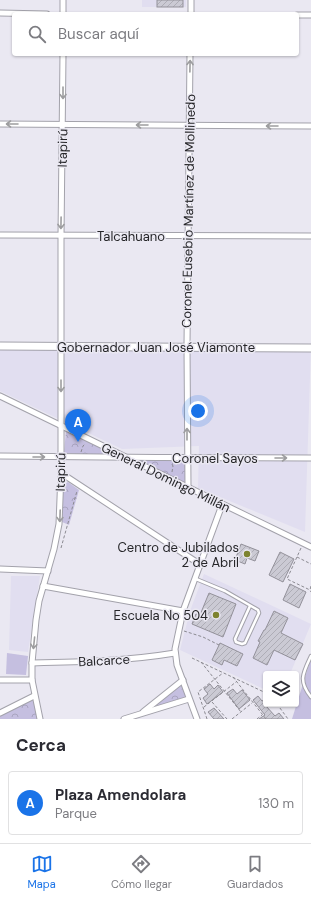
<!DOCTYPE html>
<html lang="es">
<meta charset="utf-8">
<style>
body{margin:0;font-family:"DM Sans",sans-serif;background:#f7f7f7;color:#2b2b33}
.controls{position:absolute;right:12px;bottom:12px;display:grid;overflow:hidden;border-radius:4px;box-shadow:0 1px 3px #0004}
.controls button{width:36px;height:36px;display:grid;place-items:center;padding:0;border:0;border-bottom:1px solid #e1e1e2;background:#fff;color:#2b2b33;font:20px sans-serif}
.you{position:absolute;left:198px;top:411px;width:14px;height:14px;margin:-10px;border:3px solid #fff;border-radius:50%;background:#1a73e8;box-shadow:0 0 0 6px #1a73e833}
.badge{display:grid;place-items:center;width:26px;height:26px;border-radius:50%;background:#1a73e8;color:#fff;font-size:13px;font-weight:700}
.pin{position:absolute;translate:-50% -33px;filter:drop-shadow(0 1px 2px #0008)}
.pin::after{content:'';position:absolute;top:21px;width:14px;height:12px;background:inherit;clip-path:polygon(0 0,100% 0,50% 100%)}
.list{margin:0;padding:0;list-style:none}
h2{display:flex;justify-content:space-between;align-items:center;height:52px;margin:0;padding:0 16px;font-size:17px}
h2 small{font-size:13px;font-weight:400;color:#7c7c81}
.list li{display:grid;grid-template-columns:26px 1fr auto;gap:12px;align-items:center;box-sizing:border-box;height:64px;margin:0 8px 8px;padding:0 8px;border:1px solid #e1e1e2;border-radius:4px}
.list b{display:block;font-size:15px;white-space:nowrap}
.list p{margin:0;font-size:13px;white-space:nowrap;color:#7c7c81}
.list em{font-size:13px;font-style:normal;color:#7c7c81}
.icon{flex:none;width:22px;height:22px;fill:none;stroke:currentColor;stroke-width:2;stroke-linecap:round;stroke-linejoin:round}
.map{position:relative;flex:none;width:311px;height:719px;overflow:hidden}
.search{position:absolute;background:#fff;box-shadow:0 1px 3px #0004;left:12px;right:12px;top:12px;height:44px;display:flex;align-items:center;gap:10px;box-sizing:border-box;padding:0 14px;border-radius:4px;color:#7c7c81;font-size:15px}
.sheet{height:124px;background:#fff}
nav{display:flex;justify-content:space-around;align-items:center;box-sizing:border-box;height:56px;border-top:1px solid #e1e1e2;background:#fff;font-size:11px;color:#7c7c81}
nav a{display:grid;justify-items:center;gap:2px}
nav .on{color:#1a73e8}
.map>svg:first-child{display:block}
.built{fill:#e1def0}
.green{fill:#c5bfe0}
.park{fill:url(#park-crowns)}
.building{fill:url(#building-hatch);stroke:#93919a}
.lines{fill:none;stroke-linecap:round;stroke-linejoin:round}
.lane-casing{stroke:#a3a2ab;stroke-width:4.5}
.street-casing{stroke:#a3a2ab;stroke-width:7}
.secondary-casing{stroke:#a3a2ab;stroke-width:9}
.path{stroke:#8b8a91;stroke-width:1;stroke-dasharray:3 2;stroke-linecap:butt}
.lane{stroke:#fff;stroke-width:2.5}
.street{stroke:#fff;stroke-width:5}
.secondary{stroke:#fff;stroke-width:7}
.oneway{stroke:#9d9d9f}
.poi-dot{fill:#7d832e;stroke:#eae8f2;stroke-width:1.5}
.labels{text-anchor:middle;stroke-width:3;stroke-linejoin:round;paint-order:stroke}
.street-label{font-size:13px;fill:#262629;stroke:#eae8f2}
.poi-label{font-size:13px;fill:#262629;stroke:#eae8f2;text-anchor:end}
</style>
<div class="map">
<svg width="311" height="719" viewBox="0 0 311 719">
<defs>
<pattern id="park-crowns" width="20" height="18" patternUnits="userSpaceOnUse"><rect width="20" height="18" fill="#c5bfe0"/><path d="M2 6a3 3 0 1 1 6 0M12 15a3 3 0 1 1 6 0" fill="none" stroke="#a9a4c0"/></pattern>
<pattern id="building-hatch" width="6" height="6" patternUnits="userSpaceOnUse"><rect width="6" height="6" fill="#cbcad4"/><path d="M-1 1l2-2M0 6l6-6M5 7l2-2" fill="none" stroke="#aeadb6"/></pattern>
</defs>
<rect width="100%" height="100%" fill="#eae8f2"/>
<g class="built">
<rect x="142" y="0" width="44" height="7"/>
<polygon points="311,346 305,532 198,488 199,446 122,449 0,391 0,349"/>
<polygon points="204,574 311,624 290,674 266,674 266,690 180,650 190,611"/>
<polygon points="11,576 40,576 28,652 9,650"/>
</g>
<g class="green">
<polygon points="7,653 28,656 26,675 6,674"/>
<polygon points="311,658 311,719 292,719"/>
</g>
<g class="park">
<polygon points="66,430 127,457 187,458 188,487 127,457 64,453"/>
<polygon points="68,482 79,490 69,525 62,522 62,486 64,484"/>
<polygon points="183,680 189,699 139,715 135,719 124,719 139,715"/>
<polygon points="34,696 40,719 0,719 0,713"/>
</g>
<g class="building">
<rect x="157" y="0" width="26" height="7"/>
<polygon points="241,544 259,551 255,561 247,558 245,564 235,560"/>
<polygon points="280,552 294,559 283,582 269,575"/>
<polygon points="290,584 306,592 299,608 283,600"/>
<polygon points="209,593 236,604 223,637 192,624 196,614 200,615"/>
<polygon points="274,611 288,618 281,633 303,644 295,660 274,650 267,665 253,658 260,642 258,641 264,630 265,630"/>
<polygon points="220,643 243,654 237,666 224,660 222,665 212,660"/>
<polygon points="210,684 214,689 218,685 223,692 207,704 203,698 208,694 204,689"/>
<polygon points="233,689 237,694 242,690 250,700 239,709 227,693"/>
<polygon points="258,696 262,701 266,699 266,706 275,716 279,713 284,719 259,719 265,715 253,700"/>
<polygon points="214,708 224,719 214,719 208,712"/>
</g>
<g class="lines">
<g class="lane-casing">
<g id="lane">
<polyline points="196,579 225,591 258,610 259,613 245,643 242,644 236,642 235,639 250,606"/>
<path d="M311,656C303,673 298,681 311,697"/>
</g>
</g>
<g class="street-casing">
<g id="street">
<polyline points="0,13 47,14"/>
<polyline points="63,14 63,0"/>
<polyline points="191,14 191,0"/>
<polyline points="297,15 311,15"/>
<polyline points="0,124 311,126"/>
<polyline points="0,235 311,236"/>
<polyline points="0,396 311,547"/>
<path d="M0,456C104,457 207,458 311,458"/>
<polyline points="61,473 201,565"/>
<polyline points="188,487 187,346 190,54"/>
<polyline points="0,569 48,571"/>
<polyline points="43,586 183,611"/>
<path d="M32,663C80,662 127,661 175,653"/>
<polyline points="0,680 32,680"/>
<polyline points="143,712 183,680"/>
<polyline points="0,713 34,696"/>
<polyline points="40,719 32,680 32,663 36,620 39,601 54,549 59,524 61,473 61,236 63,54"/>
<polyline points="124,719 189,699"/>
<polyline points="197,719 177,665 175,649 183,611 222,505"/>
</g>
</g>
<g class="secondary-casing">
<polyline id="secondary" points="0,346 311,348"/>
</g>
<g class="path">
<polyline points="81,452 83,446 85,444"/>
<polyline points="172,472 173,466 172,464"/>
<polyline points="61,548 77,491"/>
<polyline points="301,548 287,579 310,590"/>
<polyline points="297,557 311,564"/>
<polyline points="311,586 310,590 311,592"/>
<polyline points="184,631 203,637 219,645"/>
<polyline points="192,658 266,693"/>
<polyline points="201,662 241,712"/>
<polyline points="233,677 266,719"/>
<polyline points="212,702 227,719"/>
<polyline points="277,704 288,719"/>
<polyline points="204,707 236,682"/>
<polyline points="207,719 198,692 223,673"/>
<polyline points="232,719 252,703"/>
<polyline points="257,719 262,715"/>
</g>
<use href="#lane" class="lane"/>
<use href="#street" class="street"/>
<use href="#secondary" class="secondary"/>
</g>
<defs><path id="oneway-shaft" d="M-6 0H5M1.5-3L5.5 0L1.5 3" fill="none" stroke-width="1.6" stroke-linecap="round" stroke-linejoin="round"/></defs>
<g class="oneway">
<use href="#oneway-shaft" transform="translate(190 66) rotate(-89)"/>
<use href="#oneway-shaft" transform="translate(63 93) rotate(90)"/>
<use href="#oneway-shaft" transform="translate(12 124) rotate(-180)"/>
<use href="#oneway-shaft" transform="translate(142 125) rotate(-180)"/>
<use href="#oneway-shaft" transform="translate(272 126) rotate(-180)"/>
<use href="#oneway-shaft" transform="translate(61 223) rotate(91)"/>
<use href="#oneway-shaft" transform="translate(61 386) rotate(90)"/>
<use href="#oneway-shaft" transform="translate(187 434) rotate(-90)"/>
<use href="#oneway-shaft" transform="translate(39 457)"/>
<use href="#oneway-shaft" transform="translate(281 458)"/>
<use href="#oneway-shaft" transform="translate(60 516) rotate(92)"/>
<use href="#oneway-shaft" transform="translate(34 643) rotate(96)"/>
</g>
<g class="poi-dot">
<circle cx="247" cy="554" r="4"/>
<circle cx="216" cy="615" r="4"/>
</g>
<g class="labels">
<g class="street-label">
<text transform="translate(62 148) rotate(-89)" y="5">Itapirú</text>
<text transform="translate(188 211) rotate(-89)" y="5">Coronel Eusebio Martínez de Mollinedo</text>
<text x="131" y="241">Talcahuano</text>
<text x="156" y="352">Gobernador Juan José Viamonte</text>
<text x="215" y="463">Coronel Sayos</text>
<text transform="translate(60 472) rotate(-89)" y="5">Itapirú</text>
<text transform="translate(166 477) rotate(26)" y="5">General Domingo Millán</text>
<text transform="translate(104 660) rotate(-3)" y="5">Balcarce</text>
</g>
<g class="poi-label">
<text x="239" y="552">Centro de Jubilados<tspan x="239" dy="15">2 de Abril</tspan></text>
<text x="208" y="620">Escuela No 504</text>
</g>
</g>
</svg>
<div class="controls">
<button><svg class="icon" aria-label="layers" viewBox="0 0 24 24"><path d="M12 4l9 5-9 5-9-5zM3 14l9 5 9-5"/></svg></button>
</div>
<div class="you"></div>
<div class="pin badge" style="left:78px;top:442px">A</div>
<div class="search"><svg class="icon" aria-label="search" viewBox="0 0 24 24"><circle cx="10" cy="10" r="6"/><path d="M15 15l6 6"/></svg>Buscar aquí</div>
</div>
<section class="sheet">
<h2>Cerca<small></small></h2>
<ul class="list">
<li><span class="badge">A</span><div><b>Plaza Amendolara</b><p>Parque</p></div><em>130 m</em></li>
</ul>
</section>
<nav>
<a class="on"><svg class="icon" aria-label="map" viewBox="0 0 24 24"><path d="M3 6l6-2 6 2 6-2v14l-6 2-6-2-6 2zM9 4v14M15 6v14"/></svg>Mapa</a>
<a><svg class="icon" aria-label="directions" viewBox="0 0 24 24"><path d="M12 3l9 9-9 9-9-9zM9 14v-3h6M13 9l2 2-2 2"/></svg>Cómo llegar</a>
<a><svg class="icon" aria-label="saved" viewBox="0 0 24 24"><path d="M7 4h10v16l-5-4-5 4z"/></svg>Guardados</a>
</nav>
